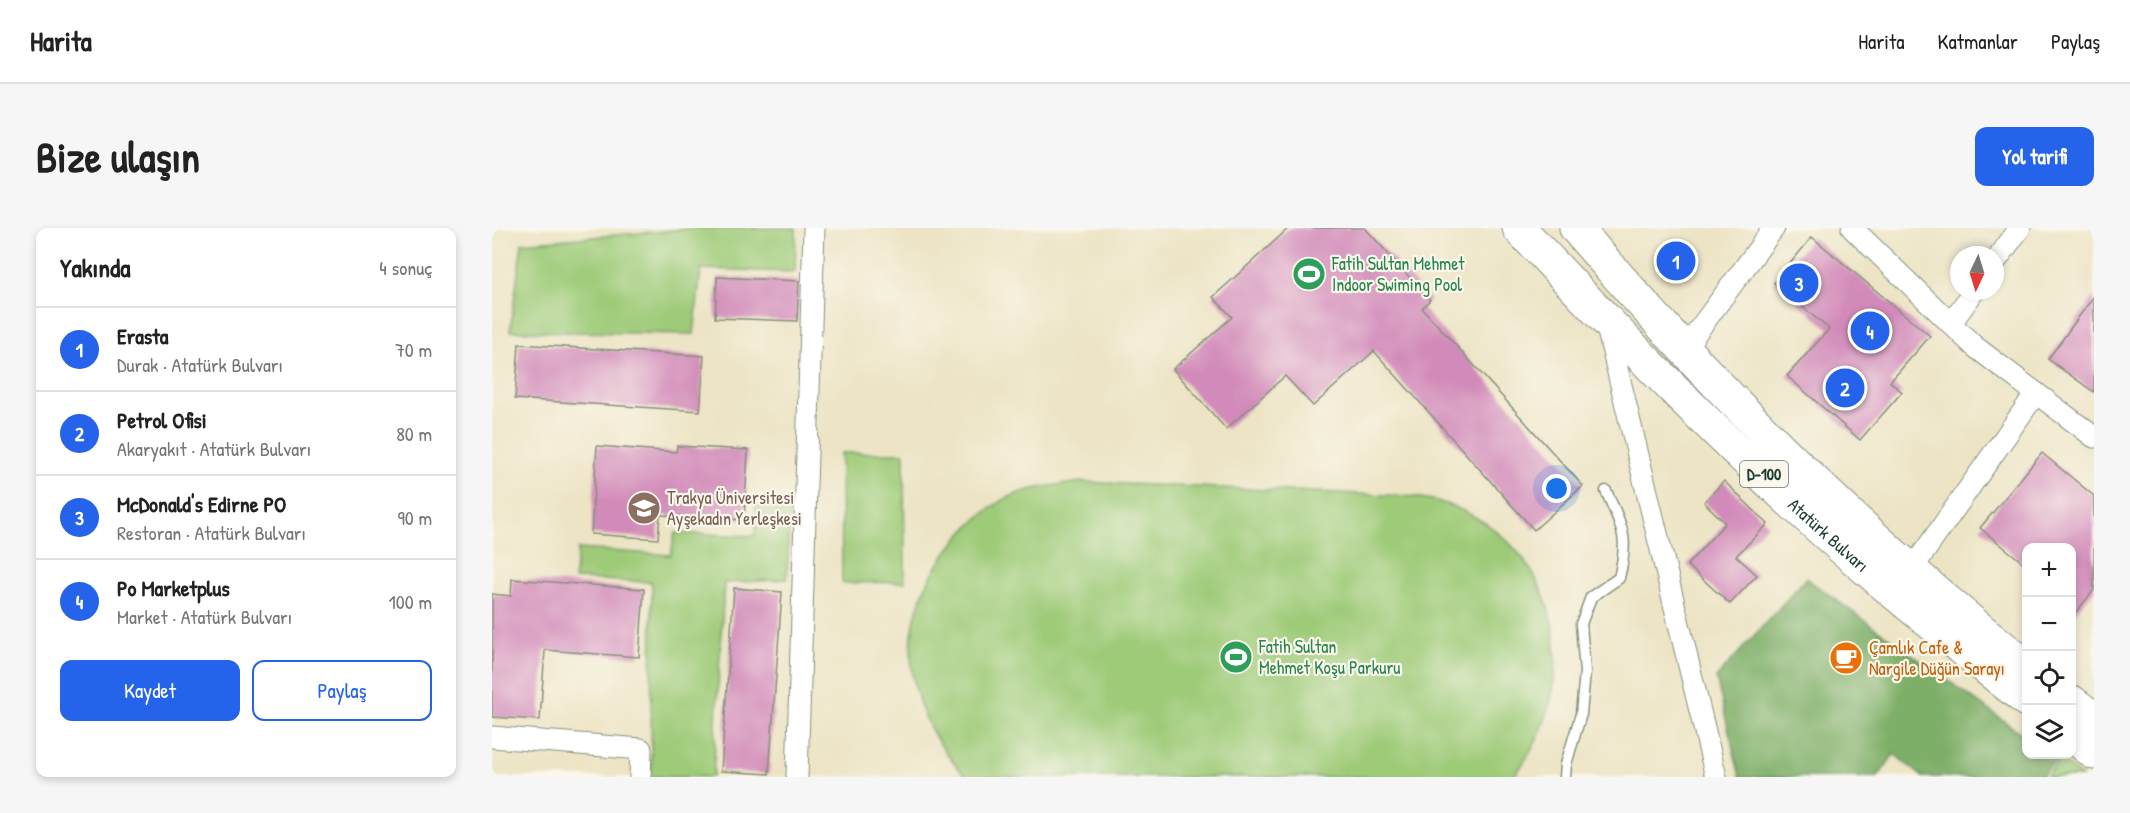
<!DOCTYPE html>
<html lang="tr">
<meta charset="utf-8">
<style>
body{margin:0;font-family:"Patrick Hand",sans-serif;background:#f6f6f6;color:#222}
.controls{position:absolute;right:18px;bottom:18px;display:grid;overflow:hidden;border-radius:12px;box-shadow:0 3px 9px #0003}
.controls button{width:54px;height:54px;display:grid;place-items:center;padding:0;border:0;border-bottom:2px solid #e0e0e0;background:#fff;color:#222;font:30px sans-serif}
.compass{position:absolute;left:1458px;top:18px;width:54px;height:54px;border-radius:50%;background:#fff;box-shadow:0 3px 9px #0003;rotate:184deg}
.you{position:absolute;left:1065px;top:261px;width:21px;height:21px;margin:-15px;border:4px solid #fff;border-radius:50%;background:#1a73e8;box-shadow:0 0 0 9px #1a73e833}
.badge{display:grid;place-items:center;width:39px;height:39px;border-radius:50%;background:#2563eb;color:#fff;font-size:20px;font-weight:700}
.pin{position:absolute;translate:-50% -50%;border:3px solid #fff;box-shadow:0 2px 6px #0006}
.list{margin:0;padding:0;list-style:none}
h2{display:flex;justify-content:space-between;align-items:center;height:78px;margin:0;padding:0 24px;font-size:26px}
h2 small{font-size:20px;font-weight:400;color:#767676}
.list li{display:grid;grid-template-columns:39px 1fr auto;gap:18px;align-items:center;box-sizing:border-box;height:84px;padding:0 24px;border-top:2px solid #e0e0e0}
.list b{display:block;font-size:22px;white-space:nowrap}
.list p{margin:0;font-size:20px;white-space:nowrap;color:#767676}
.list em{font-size:20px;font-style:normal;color:#767676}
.actions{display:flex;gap:12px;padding:18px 24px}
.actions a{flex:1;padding:14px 0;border:2px solid #2563eb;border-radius:12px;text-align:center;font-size:21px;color:#2563eb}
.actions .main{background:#2563eb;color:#fff}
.icon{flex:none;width:33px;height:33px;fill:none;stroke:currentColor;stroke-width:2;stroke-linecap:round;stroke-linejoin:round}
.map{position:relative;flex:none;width:1602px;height:549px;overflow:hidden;border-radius:12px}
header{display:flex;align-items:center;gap:36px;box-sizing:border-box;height:84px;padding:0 30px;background:#fff;border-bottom:2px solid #e0e0e0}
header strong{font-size:28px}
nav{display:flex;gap:33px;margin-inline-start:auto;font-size:21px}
.intro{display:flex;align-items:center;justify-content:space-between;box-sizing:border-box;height:144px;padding:0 36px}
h1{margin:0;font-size:42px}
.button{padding:15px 27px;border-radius:12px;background:#2563eb;color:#fff;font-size:21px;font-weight:700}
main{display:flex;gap:36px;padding:0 36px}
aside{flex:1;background:#fff;border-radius:12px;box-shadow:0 3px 9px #0003}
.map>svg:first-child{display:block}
.green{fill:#9ecb78;stroke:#5e8456;stroke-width:1.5}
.forest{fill:#7eaf68;stroke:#4e764e;stroke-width:1.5}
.building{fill:#d18ab9}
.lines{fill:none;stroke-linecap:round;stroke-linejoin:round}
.lane-casing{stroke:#86907c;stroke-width:13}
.street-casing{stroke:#86907c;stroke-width:23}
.primary-casing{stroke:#86907c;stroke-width:35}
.lane{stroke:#fff;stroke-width:10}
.street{stroke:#fff;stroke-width:21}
.primary{stroke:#fff;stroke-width:33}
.labels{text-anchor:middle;stroke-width:4.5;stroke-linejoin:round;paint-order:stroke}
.shield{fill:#fbf7ec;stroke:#61756b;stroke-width:1.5}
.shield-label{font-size:16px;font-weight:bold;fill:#1f3d34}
.leisure-label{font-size:18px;fill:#27864d;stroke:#fbf7ec;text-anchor:start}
.education-label{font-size:18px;fill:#785e54;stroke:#fbf7ec;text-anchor:start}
.street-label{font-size:18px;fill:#1f3d34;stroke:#fbf7ec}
.food-label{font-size:18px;fill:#c56008;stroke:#fbf7ec;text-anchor:start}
</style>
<header>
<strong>Harita</strong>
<nav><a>Harita</a><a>Katmanlar</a><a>Paylaş</a></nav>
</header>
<div class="intro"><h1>Bize ulaşın</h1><a class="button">Yol tarifi</a></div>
<main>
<aside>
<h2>Yakında<small>4 sonuç</small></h2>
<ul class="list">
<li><span class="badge">1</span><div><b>Erasta</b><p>Durak · Atatürk Bulvarı</p></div><em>70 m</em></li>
<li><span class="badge">2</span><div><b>Petrol Ofisi</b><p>Akaryakıt · Atatürk Bulvarı</p></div><em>80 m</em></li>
<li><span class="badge">3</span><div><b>McDonald's Edirne PO</b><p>Restoran · Atatürk Bulvarı</p></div><em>90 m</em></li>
<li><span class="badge">4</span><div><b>Po Marketplus</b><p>Market · Atatürk Bulvarı</p></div><em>100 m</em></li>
</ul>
<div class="actions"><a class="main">Kaydet</a><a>Paylaş</a></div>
</aside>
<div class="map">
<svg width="1602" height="549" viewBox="0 0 1602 549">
<rect width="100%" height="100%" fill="#fbf7ec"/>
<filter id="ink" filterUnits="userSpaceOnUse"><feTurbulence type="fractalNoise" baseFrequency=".0167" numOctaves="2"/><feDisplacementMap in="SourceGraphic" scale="12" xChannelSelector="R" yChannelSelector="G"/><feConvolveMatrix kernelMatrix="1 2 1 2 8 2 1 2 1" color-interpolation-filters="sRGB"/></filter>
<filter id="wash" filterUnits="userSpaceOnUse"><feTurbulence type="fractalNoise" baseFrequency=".008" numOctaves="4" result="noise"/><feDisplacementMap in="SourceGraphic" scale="24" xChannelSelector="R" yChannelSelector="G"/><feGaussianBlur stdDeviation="1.35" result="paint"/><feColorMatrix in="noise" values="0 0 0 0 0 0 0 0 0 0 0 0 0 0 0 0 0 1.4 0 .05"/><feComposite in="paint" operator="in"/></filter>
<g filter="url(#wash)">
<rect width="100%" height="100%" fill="#ece4c4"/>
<g class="green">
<polygon points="206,0 304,0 303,44 209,41 202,106 18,103 30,15"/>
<polygon points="349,225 412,225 413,354 350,355"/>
<path d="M590,254L915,268C926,270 940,271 951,275C1071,314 1096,457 1021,549H475C407,481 399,389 462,315C478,296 499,276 522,267C544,258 567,257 590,254Z"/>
<polygon points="264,278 298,278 295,351 232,355 221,549 159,549 160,354 82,351 86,321 179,327 183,305 263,308"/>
<polygon points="1567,532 1568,532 1590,549 1554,549"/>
</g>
<polygon class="forest" points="1314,350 1534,509 1534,526 1559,527 1565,531 1548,549 1431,549 1402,526 1386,549 1248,549 1224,450"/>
<g id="blocks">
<g class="building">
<polygon points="797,0 873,0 938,72 930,80 1091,258 1042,302 882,123 821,178 793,148 734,201 681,141 740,89 721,69"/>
<polygon points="1320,9 1438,108 1398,154 1410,164 1368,212 1295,148 1337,101 1282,55"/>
<polygon points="225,49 307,53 305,93 223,90"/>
<polygon points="1602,68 1602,164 1556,131"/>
<polygon points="27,116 212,128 208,183 23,171"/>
<polygon points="105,218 184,224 185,218 256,222 252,292 168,287 166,311 99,306"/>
<polygon points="1550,225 1602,268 1602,362 1580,389 1580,320 1534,320 1534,337 1488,300"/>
<polygon points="1232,253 1276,296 1244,328 1265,347 1238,376 1195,337 1233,295 1212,274"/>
<polygon points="20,351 152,361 147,429 53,422 48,492 0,489 0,366 19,368"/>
<polygon points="242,360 290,364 277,546 229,543"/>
</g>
</g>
</g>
<g filter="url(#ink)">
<use href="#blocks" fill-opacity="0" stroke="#86907c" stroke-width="1.5"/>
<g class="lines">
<g class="lane-casing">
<path id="lane" d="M1073,549L1074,536L1089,486L1093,444L1089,396L1099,369L1127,350C1137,309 1131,301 1114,263"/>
</g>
<g class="street-casing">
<g id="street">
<polyline points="1360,0 1482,118 1602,209"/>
<polyline points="1503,34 1528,0"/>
<polyline points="1114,95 1224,549"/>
<polyline points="1459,95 1482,63"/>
<polyline points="1193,120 1282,0"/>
<polyline points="1418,344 1544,165"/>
<polyline points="0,509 149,521 148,549"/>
<polyline points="305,549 322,0"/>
</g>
</g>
<g class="primary-casing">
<g id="primary">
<path id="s1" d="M1027,0C1139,120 1255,239 1380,346C1430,389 1482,430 1534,472"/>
<path d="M1084,0C1220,159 1370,309 1534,438"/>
<polyline points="1580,474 1602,491"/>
<polyline points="1580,507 1602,525"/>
</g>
</g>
<use href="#lane" class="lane"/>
<use href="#street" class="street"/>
<use href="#primary" class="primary"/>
</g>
</g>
<defs>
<g id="stadium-disc" transform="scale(1.725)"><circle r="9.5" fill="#2e9e5b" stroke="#fbf7ec"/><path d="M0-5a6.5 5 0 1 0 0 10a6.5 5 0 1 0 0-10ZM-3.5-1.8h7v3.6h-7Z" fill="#fff"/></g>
<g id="university-disc" transform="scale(1.725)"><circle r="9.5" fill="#8d6e63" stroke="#fbf7ec"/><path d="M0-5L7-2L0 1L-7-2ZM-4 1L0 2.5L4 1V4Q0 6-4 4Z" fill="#fff"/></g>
<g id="cafe-disc" transform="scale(1.725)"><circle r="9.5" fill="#e8710a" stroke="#fbf7ec"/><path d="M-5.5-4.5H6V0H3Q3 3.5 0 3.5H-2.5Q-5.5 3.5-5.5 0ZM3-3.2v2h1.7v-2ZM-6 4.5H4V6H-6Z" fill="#fff"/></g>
</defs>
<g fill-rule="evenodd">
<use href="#stadium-disc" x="817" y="46"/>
<use href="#university-disc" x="152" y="280"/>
<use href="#stadium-disc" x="744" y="429"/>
<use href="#cafe-disc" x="1354" y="430"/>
</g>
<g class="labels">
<rect class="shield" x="1248" y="233" width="48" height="26" rx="4.5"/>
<g class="shield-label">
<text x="1272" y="252">D-100</text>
</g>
<g class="leisure-label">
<text x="840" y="42">Fatih Sultan Mehmet<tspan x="840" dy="21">Indoor Swiming Pool</tspan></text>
<text x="767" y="425">Fatih Sultan<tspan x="767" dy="21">Mehmet Koşu Parkuru</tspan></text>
</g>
<g class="education-label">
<text x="175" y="276">Trakya Üniversitesi<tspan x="175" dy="21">Ayşekadın Yerleşkesi</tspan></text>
</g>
<g class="street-label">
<text dy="6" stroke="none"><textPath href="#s1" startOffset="436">Atatürk Bulvarı</textPath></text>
</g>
<g class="food-label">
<text x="1377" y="426">Çamlık Cafe &amp;<tspan x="1377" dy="21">Nargile Düğün Sarayı</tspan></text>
</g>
</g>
</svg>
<div class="controls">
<button>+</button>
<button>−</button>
<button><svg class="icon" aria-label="locate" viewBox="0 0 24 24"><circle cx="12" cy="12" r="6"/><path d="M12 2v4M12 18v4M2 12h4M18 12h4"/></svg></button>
<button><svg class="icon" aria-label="layers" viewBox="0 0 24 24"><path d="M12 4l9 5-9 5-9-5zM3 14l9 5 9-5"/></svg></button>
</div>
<svg class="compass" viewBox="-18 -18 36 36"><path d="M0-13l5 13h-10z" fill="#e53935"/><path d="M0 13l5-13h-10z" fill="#767676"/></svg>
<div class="you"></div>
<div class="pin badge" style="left:1184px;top:33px">1</div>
<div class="pin badge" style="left:1353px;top:160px">2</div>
<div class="pin badge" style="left:1307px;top:55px">3</div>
<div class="pin badge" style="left:1378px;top:103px">4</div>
</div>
</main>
